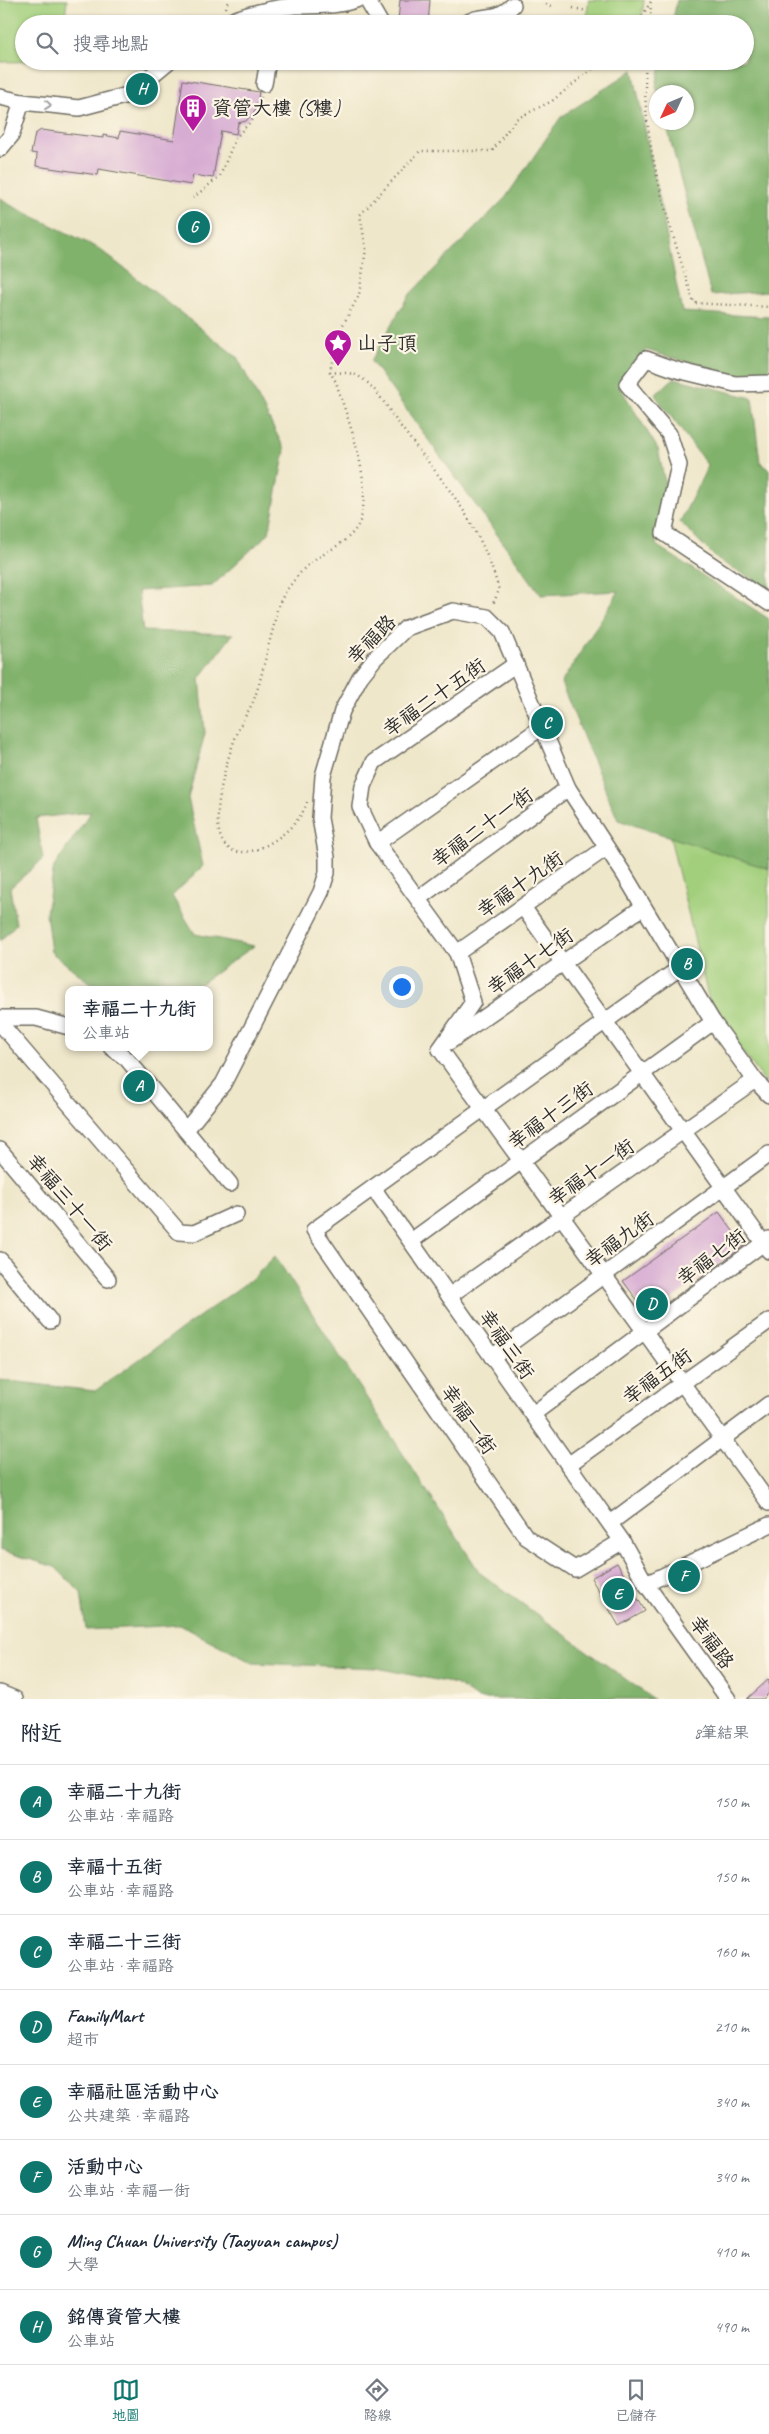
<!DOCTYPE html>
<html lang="zh-TW">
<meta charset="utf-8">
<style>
body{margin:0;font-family:Caveat,"LXGW WenKai TC",sans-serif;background:#f2f2f3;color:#1f2937}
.compass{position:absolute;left:649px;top:85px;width:45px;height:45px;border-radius:50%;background:#fff;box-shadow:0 1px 4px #0004;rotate:226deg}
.you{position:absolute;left:401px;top:986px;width:18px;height:18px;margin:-12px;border:4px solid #fff;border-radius:50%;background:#1a73e8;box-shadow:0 0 0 8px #1a73e833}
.badge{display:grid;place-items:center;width:32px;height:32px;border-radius:50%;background:#0f766e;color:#fff;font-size:16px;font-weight:700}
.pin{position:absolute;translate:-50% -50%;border:2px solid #fff;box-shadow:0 1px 5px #0006}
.popup{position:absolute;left:65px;top:986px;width:148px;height:65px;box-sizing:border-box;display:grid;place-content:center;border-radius:10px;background:#fff;filter:drop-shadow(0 1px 4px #0005);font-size:16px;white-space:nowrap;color:#747a83}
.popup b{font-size:19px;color:#1f2937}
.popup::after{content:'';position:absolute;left:50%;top:100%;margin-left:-10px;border:10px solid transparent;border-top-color:#fff}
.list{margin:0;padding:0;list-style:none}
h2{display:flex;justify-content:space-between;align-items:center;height:65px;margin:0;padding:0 20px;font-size:21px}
h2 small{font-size:16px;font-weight:400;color:#747a83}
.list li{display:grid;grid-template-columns:32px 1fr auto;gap:15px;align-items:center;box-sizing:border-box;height:75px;padding:0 20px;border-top:1px solid #e0e1e3}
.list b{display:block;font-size:19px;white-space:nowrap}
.list p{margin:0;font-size:16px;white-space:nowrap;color:#747a83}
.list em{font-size:16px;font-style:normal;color:#747a83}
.icon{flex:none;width:28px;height:28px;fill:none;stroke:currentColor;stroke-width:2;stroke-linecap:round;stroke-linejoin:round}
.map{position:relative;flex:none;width:769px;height:1699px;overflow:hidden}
.search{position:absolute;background:#fff;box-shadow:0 1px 4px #0004;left:15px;right:15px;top:15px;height:55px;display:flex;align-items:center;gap:12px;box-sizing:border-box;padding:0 18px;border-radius:28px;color:#747a83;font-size:19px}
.sheet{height:665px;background:#fff}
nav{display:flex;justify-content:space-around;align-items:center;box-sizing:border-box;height:70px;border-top:1px solid #e0e1e3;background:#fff;font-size:14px;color:#747a83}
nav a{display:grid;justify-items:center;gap:2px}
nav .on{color:#0f766e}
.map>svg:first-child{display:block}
.green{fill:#a2cf7c;stroke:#667d54}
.forest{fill:#81b26c;stroke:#566e4c}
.building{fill:#d7acd3}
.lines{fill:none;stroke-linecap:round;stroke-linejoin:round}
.minor-casing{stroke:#706d63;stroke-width:18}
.path{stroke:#706d63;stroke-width:2.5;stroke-dasharray:1 4;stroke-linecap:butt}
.minor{stroke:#fff;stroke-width:15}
.oneway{stroke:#a0a0a0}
.labels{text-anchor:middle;stroke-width:4.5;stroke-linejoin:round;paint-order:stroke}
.poi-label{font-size:20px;fill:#2b2b2b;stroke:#fcf5e5;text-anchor:start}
.street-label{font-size:20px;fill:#2b2b2b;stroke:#fcf5e5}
</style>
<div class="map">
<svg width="769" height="1699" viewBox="0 0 769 1699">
<rect width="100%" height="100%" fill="#fcf5e5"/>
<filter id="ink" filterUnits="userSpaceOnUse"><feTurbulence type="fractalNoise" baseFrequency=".02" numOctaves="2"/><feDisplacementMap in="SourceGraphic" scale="10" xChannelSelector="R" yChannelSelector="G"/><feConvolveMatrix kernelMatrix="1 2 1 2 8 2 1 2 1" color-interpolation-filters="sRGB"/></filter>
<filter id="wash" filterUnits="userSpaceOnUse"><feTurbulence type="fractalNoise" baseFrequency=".0096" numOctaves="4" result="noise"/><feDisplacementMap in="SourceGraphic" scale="20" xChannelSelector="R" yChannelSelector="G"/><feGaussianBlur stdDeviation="1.12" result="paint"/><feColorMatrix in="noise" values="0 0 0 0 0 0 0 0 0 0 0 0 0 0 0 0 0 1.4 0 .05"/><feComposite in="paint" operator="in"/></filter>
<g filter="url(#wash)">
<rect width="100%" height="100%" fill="#efe7ca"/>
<g class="green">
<polygon points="0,0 67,0 64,24 24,24 24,61 59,61 0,62"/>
<polygon points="589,0 644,0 641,24 586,18"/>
<polygon points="664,812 769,860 769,1087 711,1009"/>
</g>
<g class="forest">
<polygon points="677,0 769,0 769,291 711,295 666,123 686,122 686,92 658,92 656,86 662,61 745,61 745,24 672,24"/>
<polygon points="633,70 682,312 769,317 769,378 733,375 646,350 618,384 658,449 665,483 656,545 769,619 769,869 618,820 561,683 619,591 541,595 371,361 408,296 506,197 561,117"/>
<polygon points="0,197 10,205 98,248 237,357 285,450 269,533 212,586 138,591 143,631 233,634 200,678 205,733 188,798 203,866 172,896 195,934 254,946 191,990 132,990 133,985 90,983 51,952 46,913 54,867 91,812 36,818 43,859 10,888 16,924 0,941"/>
<polygon points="674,378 752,398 760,462 769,469 769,588 718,560 680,522 708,466 655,395"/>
<polygon points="275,1256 480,1573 653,1699 478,1699 456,1684 377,1668 253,1663 180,1625 86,1630 81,1593 55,1567 0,1550 0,1380 95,1391 253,1278"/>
</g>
<g id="blocks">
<g class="building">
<polygon points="400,0 430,0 428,24 406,24 406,22 398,21"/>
<polygon points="183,80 259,92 256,110 246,121 238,123 236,134 221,131 213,178 193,175 191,185 99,169 98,175 36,166 37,154 31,153 35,134 41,130 103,138 103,135 119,138 120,131 174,140"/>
<polygon points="719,1212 744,1246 649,1316 623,1281"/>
<polygon points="617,1563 645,1611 619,1626 591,1578"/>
<polygon points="769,1679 769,1693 763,1699 747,1699"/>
</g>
</g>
</g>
<g filter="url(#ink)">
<use href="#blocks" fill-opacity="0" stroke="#706d63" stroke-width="1"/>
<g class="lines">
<g class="minor-casing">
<g id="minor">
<polyline points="367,0 381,24"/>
<path d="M225,24C240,15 277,7 295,6C317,5 336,7 356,0"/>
<path d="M465,24C482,12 496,23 513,5"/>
<polyline points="264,84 268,61"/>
<polyline points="0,97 22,102 79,108 128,95 169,61"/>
<polyline points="0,149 11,136 22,102"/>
<polyline points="769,383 735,384 677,370 646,359 627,384 669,434 679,465 664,533 769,603"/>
<polyline points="377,843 542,727"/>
<polyline points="419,898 568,788"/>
<polyline points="523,907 769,1251"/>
<polyline points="457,953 606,848"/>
<polyline points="0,1018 36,1018 69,1027"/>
<polyline points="0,1023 179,1232 194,1233 236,1214"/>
<polyline points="449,1042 643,907"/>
<polyline points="111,1047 127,1059 230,1184"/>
<polyline points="440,1049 769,1503"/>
<polyline points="440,1049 473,1002 457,953 377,843 360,807 363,786 374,762 516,664"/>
<polyline points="186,1130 223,1084 321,892 327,873 327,857 320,818 323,776 342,711 360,677 375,658 406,628 453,611 487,617 502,632 568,788 624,874 713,1022 755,1080 769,1095"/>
<polyline points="0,1150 108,1279"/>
<polyline points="373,1188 622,1541 646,1584 728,1699"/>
<polyline points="411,1241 713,1022"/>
<polyline points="0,1260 50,1321"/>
<polyline points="449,1296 755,1080"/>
<polyline points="492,1357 769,1154"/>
<polyline points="533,1414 769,1239"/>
<polyline points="568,1465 769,1321"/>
<polyline points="610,1523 769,1404"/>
<polyline points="622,1541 575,1569 526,1537 314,1230 681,967"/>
<polyline points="646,1584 769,1525"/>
<polyline points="0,1693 15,1699"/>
</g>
</g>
<g class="path">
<polyline points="546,4 552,6"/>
<polyline points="226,8 228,0"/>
<polyline points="573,8 587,11"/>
<polyline points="637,24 652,0"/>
<polyline points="649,24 651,6"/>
<path d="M646,61C639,140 671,228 694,303L769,307"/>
<polyline points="227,65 255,69"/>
<polyline points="193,198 220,176 236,137 257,115 261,97"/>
<path d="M330,372C337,373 349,372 356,375C375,384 387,408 399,424C443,483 478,517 499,590L493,604"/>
<path d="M307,802C298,836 222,883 218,824C216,797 228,754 239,729C242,720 249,711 253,702C262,679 266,653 273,629C275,621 276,611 279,604C284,593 293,581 301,572C318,552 353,545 361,518C372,477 348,422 336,382L330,372L337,336L359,295L366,249L360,215L420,151H492L516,119L552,101L602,61"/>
</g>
<use href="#minor" class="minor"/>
</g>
<defs><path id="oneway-chevron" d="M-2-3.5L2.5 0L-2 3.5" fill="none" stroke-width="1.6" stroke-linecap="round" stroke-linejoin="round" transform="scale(1.25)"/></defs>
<use class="oneway" href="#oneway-chevron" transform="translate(48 105) rotate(6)"/>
</g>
<defs>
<g id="building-pin" transform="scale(1.4375)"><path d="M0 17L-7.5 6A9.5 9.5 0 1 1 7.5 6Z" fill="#b5179e" stroke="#fcf5e5"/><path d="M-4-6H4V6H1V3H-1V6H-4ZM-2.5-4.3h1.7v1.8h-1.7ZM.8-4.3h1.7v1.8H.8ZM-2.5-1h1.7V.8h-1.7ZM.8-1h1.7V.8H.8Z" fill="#fff"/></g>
<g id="sight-pin" transform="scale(1.4375)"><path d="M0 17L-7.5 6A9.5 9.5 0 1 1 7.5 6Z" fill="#b5179e" stroke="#fcf5e5"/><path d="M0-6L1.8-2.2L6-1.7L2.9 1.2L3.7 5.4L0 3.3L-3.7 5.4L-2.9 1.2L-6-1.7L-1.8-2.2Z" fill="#fff"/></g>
</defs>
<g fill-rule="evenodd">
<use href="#building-pin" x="193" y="108"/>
<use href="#sight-pin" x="338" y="343"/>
</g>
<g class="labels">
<g class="poi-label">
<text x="212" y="115">資管大樓 (S樓)</text>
<text x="357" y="350">山子頂</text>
</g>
<g class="street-label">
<text transform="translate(371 639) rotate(-45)" y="7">幸福路</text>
<text transform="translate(434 697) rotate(-35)" y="7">幸福二十五街</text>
<text transform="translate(482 827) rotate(-36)" y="7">幸福二十一街</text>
<text transform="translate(520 884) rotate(-35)" y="7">幸福十九街</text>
<text transform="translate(530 961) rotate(-35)" y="7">幸福十七街</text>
<text transform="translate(550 1115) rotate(-36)" y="7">幸福十三街</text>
<text transform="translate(591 1172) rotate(-35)" y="7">幸福十一街</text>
<text transform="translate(70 1202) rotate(50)" y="7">幸福三十一街</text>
<text transform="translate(619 1239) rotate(-36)" y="7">幸福九街</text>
<text transform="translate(711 1257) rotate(-37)" y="7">幸福七街</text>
<text transform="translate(507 1344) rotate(55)" y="7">幸福三街</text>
<text transform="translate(657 1376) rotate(-36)" y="7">幸福五街</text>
<text transform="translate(469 1419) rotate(55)" y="7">幸福一街</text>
<text transform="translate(712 1642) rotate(54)" y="7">幸福路</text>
</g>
</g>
</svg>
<svg class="compass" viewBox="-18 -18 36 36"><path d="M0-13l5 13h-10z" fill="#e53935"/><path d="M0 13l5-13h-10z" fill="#747a83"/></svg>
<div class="you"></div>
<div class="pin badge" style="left:139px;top:1086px">A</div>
<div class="popup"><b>幸福二十九街</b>公車站</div>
<div class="pin badge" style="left:687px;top:964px">B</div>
<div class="pin badge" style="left:547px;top:723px">C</div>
<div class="pin badge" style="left:652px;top:1304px">D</div>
<div class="pin badge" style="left:618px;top:1594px">E</div>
<div class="pin badge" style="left:684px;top:1576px">F</div>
<div class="pin badge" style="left:194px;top:227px">G</div>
<div class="pin badge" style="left:142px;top:89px">H</div>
<div class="search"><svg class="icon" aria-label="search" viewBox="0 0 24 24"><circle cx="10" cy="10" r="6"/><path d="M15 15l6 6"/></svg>搜尋地點</div>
</div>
<section class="sheet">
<h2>附近<small>8筆結果</small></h2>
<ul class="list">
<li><span class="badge">A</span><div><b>幸福二十九街</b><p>公車站 · 幸福路</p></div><em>150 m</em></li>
<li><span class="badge">B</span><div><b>幸福十五街</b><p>公車站 · 幸福路</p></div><em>150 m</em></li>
<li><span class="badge">C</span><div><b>幸福二十三街</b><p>公車站 · 幸福路</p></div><em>160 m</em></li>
<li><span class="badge">D</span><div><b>FamilyMart</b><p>超市</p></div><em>210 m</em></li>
<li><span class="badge">E</span><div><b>幸福社區活動中心</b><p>公共建築 · 幸福路</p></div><em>340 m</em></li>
<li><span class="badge">F</span><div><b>活動中心</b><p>公車站 · 幸福一街</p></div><em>340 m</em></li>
<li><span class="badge">G</span><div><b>Ming Chuan University (Taoyuan campus)</b><p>大學</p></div><em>410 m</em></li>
<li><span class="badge">H</span><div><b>銘傳資管大樓</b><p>公車站</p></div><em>490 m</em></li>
</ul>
</section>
<nav>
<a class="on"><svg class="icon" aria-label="map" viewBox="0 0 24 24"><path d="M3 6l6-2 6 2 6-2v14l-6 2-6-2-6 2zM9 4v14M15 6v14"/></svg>地圖</a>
<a><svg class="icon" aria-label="directions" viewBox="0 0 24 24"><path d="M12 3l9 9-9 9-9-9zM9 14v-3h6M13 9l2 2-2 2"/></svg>路線</a>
<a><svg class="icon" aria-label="saved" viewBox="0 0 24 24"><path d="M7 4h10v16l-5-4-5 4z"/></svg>已儲存</a>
</nav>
